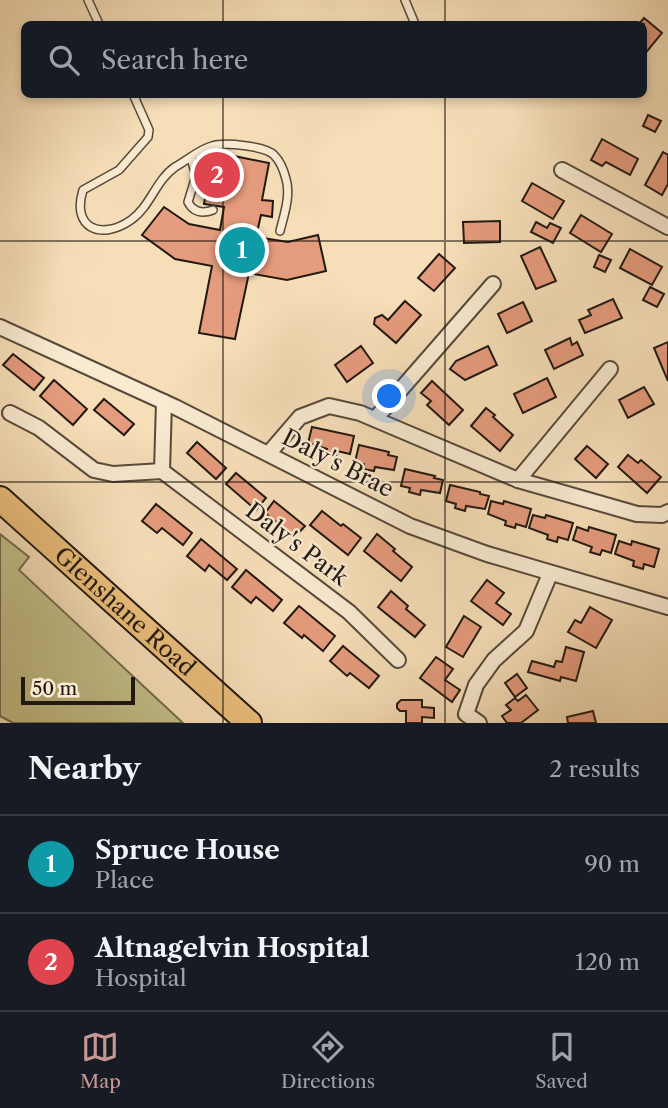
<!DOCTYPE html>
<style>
body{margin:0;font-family:"Libre Caslon Text",serif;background:#242831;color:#f1f3f6}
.scale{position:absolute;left:21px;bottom:18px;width:114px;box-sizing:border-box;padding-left:7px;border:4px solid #221911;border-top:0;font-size:19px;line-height:24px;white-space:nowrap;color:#221911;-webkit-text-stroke:5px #f9ead1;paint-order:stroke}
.you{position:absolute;left:390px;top:397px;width:24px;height:24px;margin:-18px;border:5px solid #fff;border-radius:50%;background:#1a73e8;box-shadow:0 0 0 10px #1a73e833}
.badge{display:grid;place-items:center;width:46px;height:46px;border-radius:50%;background:#c59692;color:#fff;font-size:23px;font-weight:700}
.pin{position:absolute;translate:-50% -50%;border:4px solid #fff;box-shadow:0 2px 7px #0006}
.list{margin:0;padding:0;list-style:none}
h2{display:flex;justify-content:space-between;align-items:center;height:91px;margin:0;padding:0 28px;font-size:30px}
h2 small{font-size:23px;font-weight:400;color:#9ea1a6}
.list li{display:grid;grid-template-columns:46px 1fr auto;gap:21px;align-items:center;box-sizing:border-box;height:98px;padding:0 28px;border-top:2px solid #363941}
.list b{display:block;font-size:26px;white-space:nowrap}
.list p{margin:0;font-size:23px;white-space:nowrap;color:#9ea1a6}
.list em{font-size:23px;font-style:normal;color:#9ea1a6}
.icon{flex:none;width:38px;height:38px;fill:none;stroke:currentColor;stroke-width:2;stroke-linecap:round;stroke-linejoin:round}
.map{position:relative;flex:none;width:668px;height:723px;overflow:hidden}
.search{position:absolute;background:#171b24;box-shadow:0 4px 10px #0003;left:21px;right:21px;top:21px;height:77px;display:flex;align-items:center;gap:18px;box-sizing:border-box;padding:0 24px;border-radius:10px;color:#9ea1a6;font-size:26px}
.sheet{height:287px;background:#171b24}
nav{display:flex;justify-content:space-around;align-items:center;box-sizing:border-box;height:98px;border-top:2px solid #363941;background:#171b24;font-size:19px;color:#9ea1a6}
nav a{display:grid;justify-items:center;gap:4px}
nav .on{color:#c59692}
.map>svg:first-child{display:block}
.green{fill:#c3bf8a;stroke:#726c4e;stroke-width:2}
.building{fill:#e59b7d;stroke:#221911;stroke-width:2}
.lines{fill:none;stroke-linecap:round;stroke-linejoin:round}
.service-casing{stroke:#574a3b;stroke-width:10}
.minor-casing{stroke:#574a3b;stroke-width:18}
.trunk-casing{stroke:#221911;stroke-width:28}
.service{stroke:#f9ead1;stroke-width:7}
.minor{stroke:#f9ead1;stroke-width:14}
.trunk{stroke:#ebbf7c;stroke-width:24}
.grid{fill:none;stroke:#221911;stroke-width:2;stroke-opacity:0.55}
.labels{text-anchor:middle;stroke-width:5;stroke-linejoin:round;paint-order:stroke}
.street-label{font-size:23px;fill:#221911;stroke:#f9ead1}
</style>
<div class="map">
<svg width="668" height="723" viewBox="0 0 668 723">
<rect width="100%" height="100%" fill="#f6deb8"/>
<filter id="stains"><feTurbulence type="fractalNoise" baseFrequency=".00286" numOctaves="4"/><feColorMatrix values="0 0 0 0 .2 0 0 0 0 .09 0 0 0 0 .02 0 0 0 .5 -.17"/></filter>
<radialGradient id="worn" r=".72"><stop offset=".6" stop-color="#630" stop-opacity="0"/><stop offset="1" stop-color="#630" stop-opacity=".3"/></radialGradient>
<polygon class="green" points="0,534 29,557 19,570 183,723 13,723 0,716"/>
<g class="building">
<polygon points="644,18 662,33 644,55 644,24 639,24"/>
<polygon points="648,115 661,121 655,132 643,126"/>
<polygon points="602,139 638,159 630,175 606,162 602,166 591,160"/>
<polygon points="663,152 668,155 668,184 662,195 645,185"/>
<polygon points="234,156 269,163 262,200 273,201 272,217 261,215 256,237 288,242 318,235 326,271 287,280 249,273 235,339 199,333 212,266 175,259 142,235 164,207 189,224 220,230 224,207 204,204 207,187 228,191"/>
<polygon points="532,183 564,201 553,219 522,201"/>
<polygon points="581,215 612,234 601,252 570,233"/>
<polygon points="500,221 500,242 464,243 463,222"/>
<polygon points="536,222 547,228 550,223 561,228 553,243 531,232"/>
<polygon points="540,247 556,281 536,289 521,256"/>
<polygon points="630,249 662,267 652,285 620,268"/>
<polygon points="439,254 455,268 434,291 418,278"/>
<polygon points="599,255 611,260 605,272 594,267"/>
<polygon points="650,287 664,294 657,307 643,300"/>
<polygon points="613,299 622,318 585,333 579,320 591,315 588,310"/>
<polygon points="405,301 421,315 396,343 374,324 375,318 382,315 388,320"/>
<polygon points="523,302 532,321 507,333 498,314"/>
<polygon points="570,338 572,345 577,342 583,355 554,369 545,350"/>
<polygon points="668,342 668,381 654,348"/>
<polygon points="361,346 373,363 347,382 335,365"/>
<polygon points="488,346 497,365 465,380 450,369 456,361"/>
<polygon points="13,354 44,378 34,390 3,365"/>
<polygon points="547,378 556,397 523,413 514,394"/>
<polygon points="54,380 87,409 73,425 40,396"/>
<polygon points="432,381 463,410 449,425 427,405 431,401 421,393"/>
<polygon points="644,387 654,404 628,418 619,400"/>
<polygon points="104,399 134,424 124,435 94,410"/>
<polygon points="486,408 495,415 493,417 513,435 500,451 471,426"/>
<polygon points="312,427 354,436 350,454 337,451 336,456 326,453 327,449 308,443"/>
<polygon points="197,442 226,468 216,479 187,453"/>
<polygon points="359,445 389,452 388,455 397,457 394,470 375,467 374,471 363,469 364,464 355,462"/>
<polygon points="587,446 608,464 596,478 575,459"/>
<polygon points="628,455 638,463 641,460 661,477 647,493 618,467"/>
<polygon points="405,469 435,476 434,478 443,480 440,493 421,490 420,495 409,492 410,488 401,486"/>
<polygon points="236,473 266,498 256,510 226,484"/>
<polygon points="450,485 480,492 480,494 489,496 485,509 466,506 465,511 455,508 456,504 446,501"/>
<polygon points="274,501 305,526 295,537 265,513"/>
<polygon points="491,501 503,504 504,501 531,509 526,527 516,524 515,528 505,525 506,521 488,514"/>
<polygon points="156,504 192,533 183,545 162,528 157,533 142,521"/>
<polygon points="322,511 341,526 343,524 361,538 348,555 310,525"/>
<polygon points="533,515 545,518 546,515 573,523 568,540 558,537 557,542 547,539 548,535 529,528"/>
<polygon points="577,527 588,531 589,527 616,535 611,553 602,550 600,555 590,552 592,547 573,540"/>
<polygon points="377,534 395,549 393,551 412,567 401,581 364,551"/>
<polygon points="201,539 237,569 227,580 209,565 205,571 187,556"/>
<polygon points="619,541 631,545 632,541 659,549 654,567 644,564 643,569 633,566 634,561 615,554"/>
<polygon points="246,570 282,600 273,611 256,597 251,603 232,587"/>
<polygon points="487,580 504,593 496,603 511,614 503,625 471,601"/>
<polygon points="391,591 408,606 406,609 425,625 415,637 378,607"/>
<polygon points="299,606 335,636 323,651 304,635 302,638 284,623"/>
<polygon points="590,607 612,620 596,648 568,632 575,620 581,623"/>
<polygon points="464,616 481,627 463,657 446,647"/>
<polygon points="343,646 379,676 369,688 350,673 347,676 330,661"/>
<polygon points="566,647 584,652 576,681 561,677 560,681 528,672 532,661 554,667 556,661 562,662"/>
<polygon points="436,657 453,669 445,680 460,690 452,702 420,678"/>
<polygon points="517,674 527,688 515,697 505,683"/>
<polygon points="526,695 538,710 521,723 507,723 502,716 511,710 506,705 515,698 518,701"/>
<polygon points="401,700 422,700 422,707 434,708 434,718 422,717 422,723 406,723 406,711 400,711 397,708 397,704"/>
<polygon points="593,711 596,723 568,723 567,717"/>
</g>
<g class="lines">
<g class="service-casing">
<g id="service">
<polyline points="88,0 99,24"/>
<polyline points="405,0 415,24"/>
<path d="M133,94L149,130L148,137L119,170L83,190C71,228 101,241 131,220C150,207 156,180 175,167C186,161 200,149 212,146C225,142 265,146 274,155C280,161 284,171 286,179C291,195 284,215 280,231"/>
<path d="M191,158L196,176L188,202C193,212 202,214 213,210"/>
</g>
</g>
<g class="minor-casing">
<g id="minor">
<polyline points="562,170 668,227"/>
<polyline points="0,327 175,407 410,526 487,554 668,607"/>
<polyline points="164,402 162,471 349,612 398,660"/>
<polyline points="10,413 39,428 94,470 113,474 162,471"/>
<polyline points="375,419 493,284"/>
<polyline points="269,453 300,417 329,406 360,413 518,480 637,514 662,515 668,512"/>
<polyline points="518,480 610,369"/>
<polyline points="479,723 466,714 476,685 494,660 526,631 550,574"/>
</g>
</g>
<g class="trunk-casing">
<g id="trunk">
<path id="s1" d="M0,499L249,723"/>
</g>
</g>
<use href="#service" class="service"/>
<use href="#minor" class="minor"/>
<use href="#trunk" class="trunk"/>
</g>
<path class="grid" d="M223,0V24M445,0V24M223,94V723M445,94V723M0,241H668M0,482H668"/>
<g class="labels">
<g class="street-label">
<text transform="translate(338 463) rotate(27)" y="8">Daly's Brae</text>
<text transform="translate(297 544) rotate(37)" y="8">Daly's Park</text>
<text dy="8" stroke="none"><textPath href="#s1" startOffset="168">Glenshane Road</textPath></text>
</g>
</g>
<rect width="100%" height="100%" filter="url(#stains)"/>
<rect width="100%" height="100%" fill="url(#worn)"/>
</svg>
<div class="scale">50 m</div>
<div class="you"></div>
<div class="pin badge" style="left:242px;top:250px;background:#0f9aa8">1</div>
<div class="pin badge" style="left:217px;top:175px;background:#e0444e">2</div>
<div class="search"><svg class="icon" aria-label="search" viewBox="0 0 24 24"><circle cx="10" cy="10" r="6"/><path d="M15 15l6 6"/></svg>Search here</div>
</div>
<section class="sheet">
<h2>Nearby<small>2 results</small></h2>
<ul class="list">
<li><span class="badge" style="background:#0f9aa8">1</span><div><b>Spruce House</b><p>Place</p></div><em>90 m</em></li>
<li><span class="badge" style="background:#e0444e">2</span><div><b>Altnagelvin Hospital</b><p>Hospital</p></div><em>120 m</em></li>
</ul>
</section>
<nav>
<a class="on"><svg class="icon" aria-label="map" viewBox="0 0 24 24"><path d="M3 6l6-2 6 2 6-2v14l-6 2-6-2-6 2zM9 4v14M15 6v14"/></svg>Map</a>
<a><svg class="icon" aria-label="directions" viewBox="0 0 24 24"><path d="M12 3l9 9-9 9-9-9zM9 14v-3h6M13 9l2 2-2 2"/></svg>Directions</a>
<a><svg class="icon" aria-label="saved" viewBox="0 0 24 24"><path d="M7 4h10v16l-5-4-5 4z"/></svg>Saved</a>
</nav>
